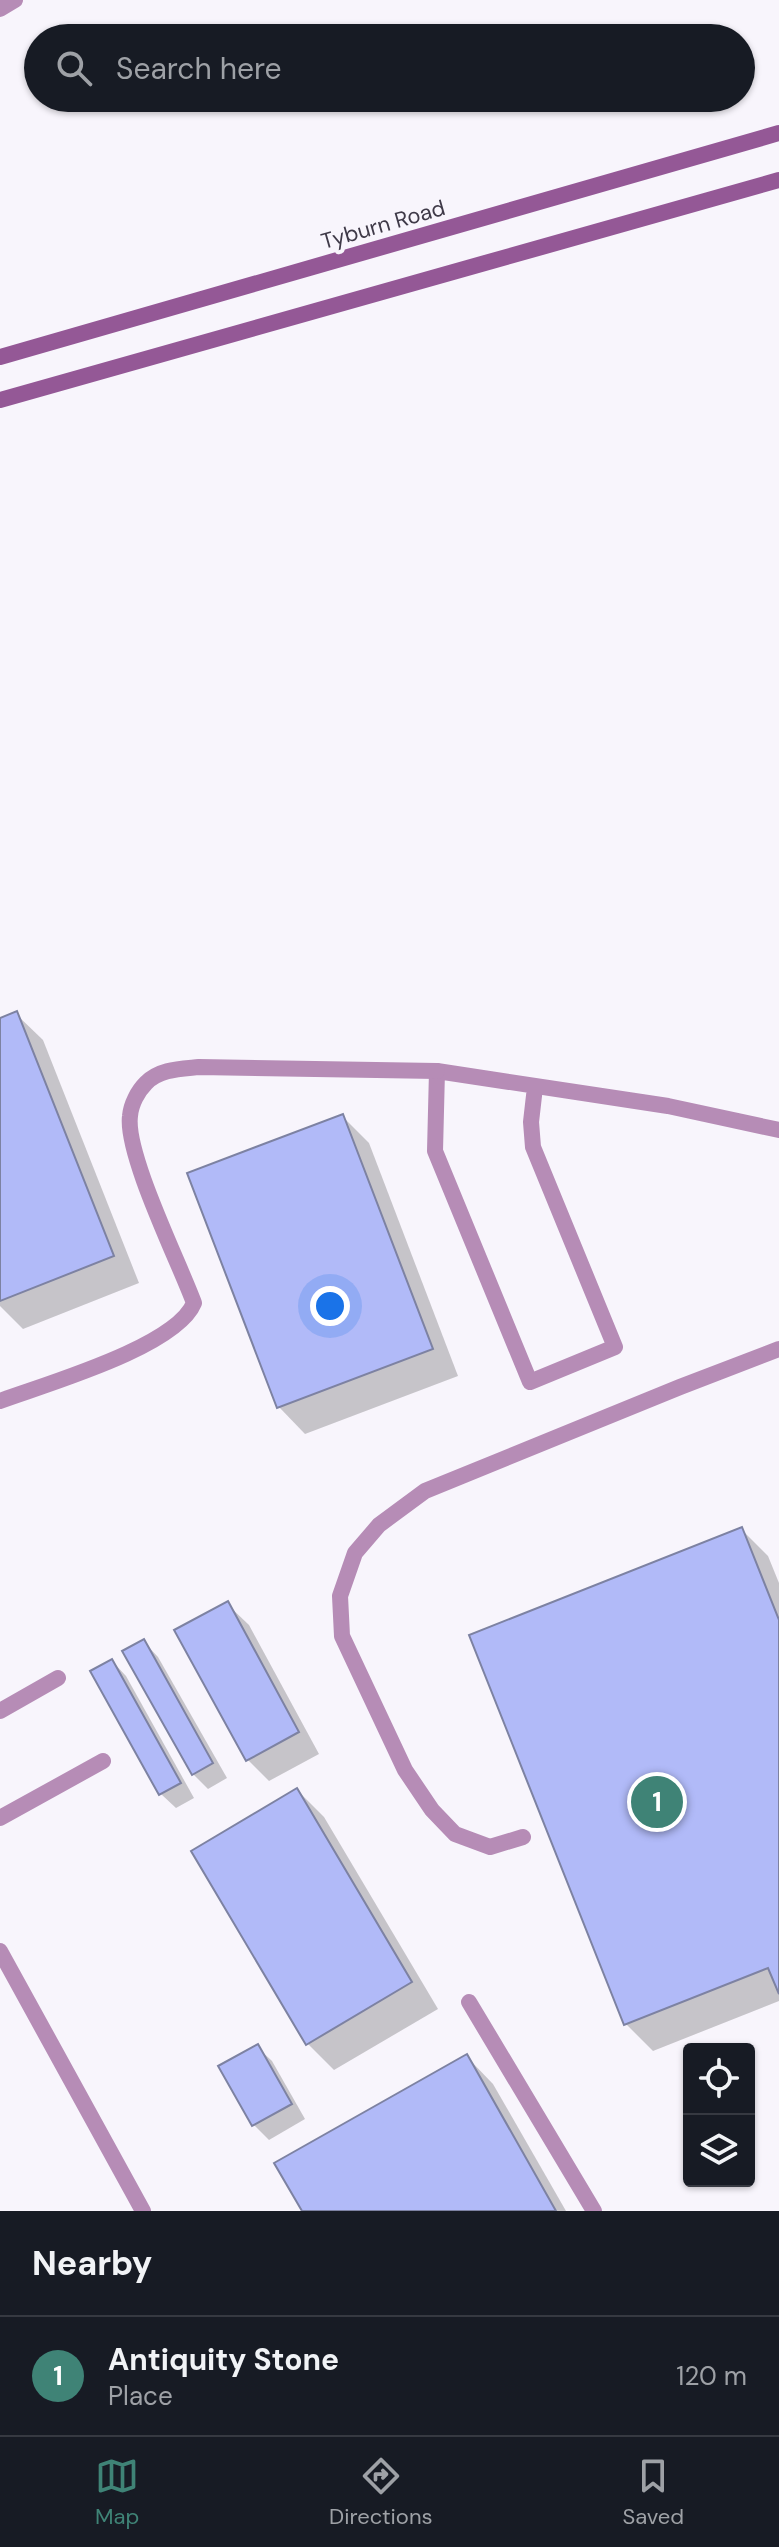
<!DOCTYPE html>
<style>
body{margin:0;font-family:"DM Sans",sans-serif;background:#242831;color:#f1f3f6}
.controls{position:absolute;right:24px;bottom:24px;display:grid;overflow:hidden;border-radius:8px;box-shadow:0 2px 6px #0004}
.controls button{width:72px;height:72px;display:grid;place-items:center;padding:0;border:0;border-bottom:2px solid #363941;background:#171b24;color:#f1f3f6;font:40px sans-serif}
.you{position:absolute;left:330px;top:1306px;width:28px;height:28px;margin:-20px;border:6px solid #fff;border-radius:50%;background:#1a73e8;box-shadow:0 0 0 12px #1a73e833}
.badge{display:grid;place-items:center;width:52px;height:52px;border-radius:50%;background:#3f8376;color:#fff;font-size:26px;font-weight:700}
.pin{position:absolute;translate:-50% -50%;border:4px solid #fff;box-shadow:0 2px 8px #0006}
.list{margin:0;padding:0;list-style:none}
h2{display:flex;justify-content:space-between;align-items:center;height:104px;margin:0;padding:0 32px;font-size:34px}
h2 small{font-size:26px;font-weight:400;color:#9ea1a6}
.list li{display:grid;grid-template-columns:52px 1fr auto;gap:24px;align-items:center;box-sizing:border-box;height:120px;padding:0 32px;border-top:2px solid #363941}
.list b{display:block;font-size:30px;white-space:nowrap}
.list p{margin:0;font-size:26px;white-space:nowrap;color:#9ea1a6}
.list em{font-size:26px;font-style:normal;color:#9ea1a6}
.icon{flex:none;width:44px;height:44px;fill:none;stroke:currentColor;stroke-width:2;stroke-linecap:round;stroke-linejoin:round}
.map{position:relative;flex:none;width:779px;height:2211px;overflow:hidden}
.search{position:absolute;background:#171b24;box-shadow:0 2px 6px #0004;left:24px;right:24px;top:24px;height:88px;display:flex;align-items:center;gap:20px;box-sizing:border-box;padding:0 28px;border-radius:44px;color:#9ea1a6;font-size:30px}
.sheet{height:224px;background:#171b24}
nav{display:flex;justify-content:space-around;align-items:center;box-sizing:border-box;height:112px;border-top:2px solid #363941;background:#171b24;font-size:22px;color:#9ea1a6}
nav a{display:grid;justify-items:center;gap:4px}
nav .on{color:#3f8376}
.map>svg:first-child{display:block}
.shadow{fill:#0003}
.building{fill:#b1baf8;stroke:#7d82a2;stroke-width:2}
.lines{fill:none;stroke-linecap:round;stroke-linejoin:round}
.service{stroke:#b68cb6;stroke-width:16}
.secondary{stroke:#945896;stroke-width:16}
.labels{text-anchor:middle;stroke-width:8;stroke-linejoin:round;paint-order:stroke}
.street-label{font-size:22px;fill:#3f3a48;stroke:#f8f5fc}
</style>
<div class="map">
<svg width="779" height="2211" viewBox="0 0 779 2211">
<rect width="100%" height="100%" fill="#f8f5fc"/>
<g class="shadow">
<polygon points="16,1014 43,1040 139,1283 23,1329 0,1306 0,1020"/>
<polygon points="342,1116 369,1143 458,1376 305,1434 279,1407"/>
<polygon points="741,1529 768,1556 779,1583 779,2001 653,2051 626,2024"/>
<polygon points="227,1604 249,1625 319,1754 269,1781 248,1760"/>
<polygon points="144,1642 158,1657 227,1778 208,1789 193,1774"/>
<polygon points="112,1661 126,1676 194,1798 176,1808 161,1794"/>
<polygon points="297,1790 324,1817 438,2009 334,2070 308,2044"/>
<polygon points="257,2047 272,2061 305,2119 269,2140 254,2125"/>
<polygon points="467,2057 493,2084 566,2211 304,2211"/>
</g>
<g class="building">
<polygon points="17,1011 114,1256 0,1301 0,1018"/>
<polygon points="343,1114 433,1349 277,1408 187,1173"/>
<polygon points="742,1527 779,1620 779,1994 768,1968 624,2025 469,1635"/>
<polygon points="228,1601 299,1732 246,1761 174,1630"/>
<polygon points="144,1639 213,1763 192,1775 122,1651"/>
<polygon points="112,1659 181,1783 159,1795 90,1671"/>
<polygon points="297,1788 412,1982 306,2045 191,1851"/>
<polygon points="258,2044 292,2104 252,2126 218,2066"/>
<polygon points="467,2054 556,2211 302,2211 274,2163"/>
</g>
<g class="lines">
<g class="service">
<polyline points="0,9 15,0"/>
<polyline points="535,1087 531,1122 533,1147 615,1347 530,1382 435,1151 437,1071 668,1106 779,1130"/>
<path d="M0,1401C46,1384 176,1347 194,1303C179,1262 125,1154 130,1116C131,1104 138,1091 146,1083C160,1069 180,1069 199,1067L437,1071"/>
<polyline points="0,1711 58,1678"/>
<polyline points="0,1818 103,1761"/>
<polyline points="523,1837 490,1847 455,1834 432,1810 405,1770 342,1636 340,1596 355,1553 379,1525 425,1491 680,1387 779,1349"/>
<polyline points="0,1951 143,2211"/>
<polyline points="469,2002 594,2211"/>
</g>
<g class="secondary">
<polyline points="0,357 779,133"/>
<polyline points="0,400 779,180"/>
</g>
</g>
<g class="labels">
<g class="street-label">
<text transform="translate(383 224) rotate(-16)" y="8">Tyburn Road</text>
</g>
</g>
</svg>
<div class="controls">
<button><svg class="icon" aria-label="locate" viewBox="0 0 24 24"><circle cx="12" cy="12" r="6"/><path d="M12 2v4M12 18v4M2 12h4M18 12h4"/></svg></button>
<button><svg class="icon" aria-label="layers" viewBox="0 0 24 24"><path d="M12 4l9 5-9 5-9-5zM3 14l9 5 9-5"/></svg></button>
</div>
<div class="you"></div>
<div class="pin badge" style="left:657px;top:1802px">1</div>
<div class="search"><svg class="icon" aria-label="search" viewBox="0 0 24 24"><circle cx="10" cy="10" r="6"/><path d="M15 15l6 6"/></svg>Search here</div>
</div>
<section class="sheet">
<h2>Nearby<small></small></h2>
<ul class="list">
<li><span class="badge">1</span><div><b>Antiquity Stone</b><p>Place</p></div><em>120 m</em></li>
</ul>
</section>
<nav>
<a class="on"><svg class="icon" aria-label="map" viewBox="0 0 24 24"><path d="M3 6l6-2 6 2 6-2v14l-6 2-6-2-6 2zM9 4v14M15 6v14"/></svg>Map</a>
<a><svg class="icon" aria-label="directions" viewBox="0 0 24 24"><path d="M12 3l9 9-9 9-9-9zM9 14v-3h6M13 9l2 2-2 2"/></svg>Directions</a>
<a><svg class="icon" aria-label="saved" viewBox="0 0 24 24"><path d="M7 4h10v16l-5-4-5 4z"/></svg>Saved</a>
</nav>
